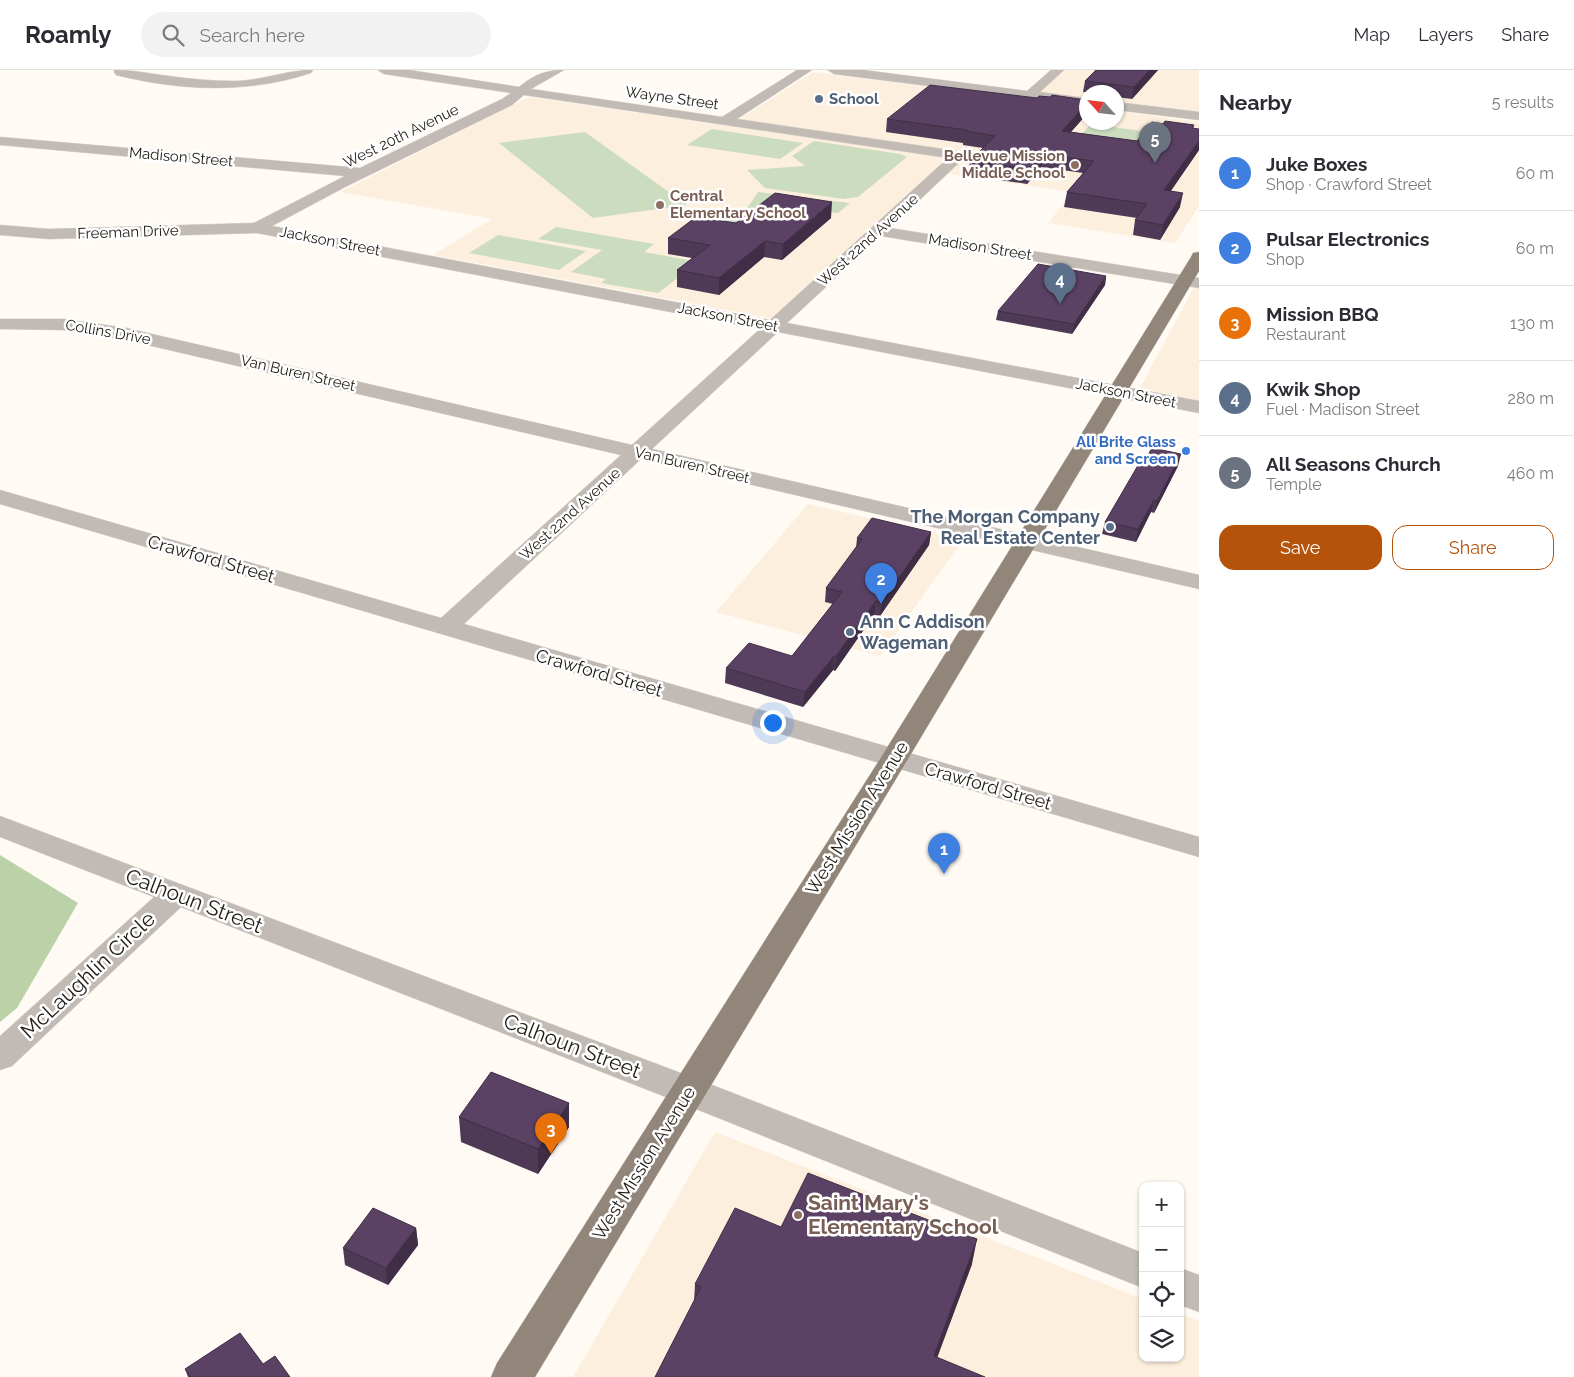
<!DOCTYPE html>
<meta charset="utf-8">
<style>
body{margin:0;font-family:Raleway,sans-serif;background:#f2f2f3;color:#2b2b33}
.controls{position:absolute;right:15px;bottom:15px;display:grid;overflow:hidden;border-radius:10px;box-shadow:0 1px 4px #0004}
.controls button{width:45px;height:45px;display:grid;place-items:center;padding:0;border:0;border-bottom:1px solid #e1e1e2;background:#fff;color:#2b2b33;font:25px sans-serif}
.compass{position:absolute;left:1079px;top:15px;width:45px;height:45px;border-radius:50%;background:#fff;box-shadow:0 1px 4px #0004;rotate:297deg}
.you{position:absolute;left:772px;top:652px;width:18px;height:18px;margin:-12px;border:4px solid #fff;border-radius:50%;background:#1a73e8;box-shadow:0 0 0 8px #1a73e833}
.badge{display:grid;place-items:center;width:32px;height:32px;border-radius:50%;background:#b45309;color:#fff;font-size:16px;font-weight:700}
.pin{position:absolute;translate:-50% -41px;filter:drop-shadow(0 1px 2px #0008)}
.pin::after{content:'';position:absolute;top:26px;width:18px;height:15px;background:inherit;clip-path:polygon(0 0,100% 0,50% 100%)}
.list{margin:0;padding:0;list-style:none}
h2{display:flex;justify-content:space-between;align-items:center;height:65px;margin:0;padding:0 20px;font-size:21px}
h2 small{font-size:16px;font-weight:400;color:#7c7c81}
.list li{display:grid;grid-template-columns:32px 1fr auto;gap:15px;align-items:center;box-sizing:border-box;height:75px;padding:0 20px;border-top:1px solid #e1e1e2}
.list b{display:block;font-size:19px;white-space:nowrap}
.list p{margin:0;font-size:16px;white-space:nowrap;color:#7c7c81}
.list em{font-size:16px;font-style:normal;color:#7c7c81}
.actions{display:flex;gap:10px;padding:15px 20px}
.actions a{flex:1;padding:11px 0;border:1px solid #b45309;border-radius:15px;text-align:center;font-size:18px;color:#b45309}
.actions .main{background:#b45309;color:#fff}
.icon{flex:none;width:28px;height:28px;fill:none;stroke:currentColor;stroke-width:2;stroke-linecap:round;stroke-linejoin:round}
.map{position:relative;flex:none;width:1199px;height:1307px;overflow:hidden}
header{display:flex;align-items:center;gap:30px;box-sizing:border-box;height:70px;padding:0 25px;background:#fff;border-bottom:1px solid #e1e1e2}
header strong{font-size:24px}
nav{display:flex;gap:28px;margin-inline-start:auto;font-size:18px}
.search{width:350px;height:45px;background:#f2f2f3;display:flex;align-items:center;gap:12px;box-sizing:border-box;padding:0 18px;border-radius:28px;color:#7c7c81;font-size:19px}
main{display:flex}
aside{flex:1;background:#fff}
.map>svg:first-child{display:block}
.built{fill:#fdefdd}
.green{fill:#ccdcbe}
.forest{fill:#bbd1a7}
.lines{fill:none;stroke-linecap:round;stroke-linejoin:round}
.minor-casing{stroke:#dbd6d0;stroke-width:1}
.major-casing{stroke:#dbd6d0;stroke-width:1}
.minor{fill:#c2bbb5;fill-rule:evenodd}
.major{fill:#92867b;fill-rule:evenodd}
.wall{fill:#4e3956}
.shaded-wall{fill:#402e46}
.building{fill:#5b4264;stroke:#402e46}
.service-dot{fill:#5c6f8a;stroke:#fff;stroke-width:2}
.education-dot{fill:#8d6e63;stroke:#fff;stroke-width:2}
.shop-dot{fill:#3f7fe0;stroke:#fff;stroke-width:2}
.labels{text-anchor:middle;stroke-width:5;stroke-linejoin:round;paint-order:stroke}
.far-street-label{font-size:15px;fill:#201c16;stroke:#fff}
.far-service-label{font-size:15px;font-weight:bold;fill:#4e5e75;stroke:#fff;text-anchor:start}
.far-education-label{font-size:15px;font-weight:bold;fill:#785e54;stroke:#fff;text-anchor:end}
.far-shop-label{font-size:15px;font-weight:bold;fill:#366cbe;stroke:#fff;text-anchor:end}
.service-label{font-size:18px;font-weight:bold;fill:#4e5e75;stroke:#fff;text-anchor:end}
.street-label{font-size:18px;fill:#201c16;stroke:#fff}
.near-street-label{font-size:21px;fill:#201c16;stroke:#fff}
.near-education-label{font-size:21px;font-weight:bold;fill:#785e54;stroke:#fff;text-anchor:start}
</style>
<header>
<strong>Roamly</strong>
<div class="search"><svg class="icon" aria-label="search" viewBox="0 0 24 24"><circle cx="10" cy="10" r="6"/><path d="M15 15l6 6"/></svg>Search here</div>
<nav><a>Map</a><a>Layers</a><a>Share</a></nav>
</header>
<main>
<div class="map">
<svg width="1199" height="1307" viewBox="0 0 1199 1307">
<rect width="100%" height="100%" fill="#fffaf3"/>
<g class="built">
<polygon points="1057,0 1199,0 1199,46 1117,36 1116,22 1086,22 1086,32 1030,25"/>
<polygon points="813,2 1086,37 1086,52 1116,52 1117,41 1199,52 1199,136 1175,173 1048,153 1073,122 943,103 780,250 433,185 492,149 340,122 529,27 729,56"/>
<polygon points="1199,208 1199,333 1139,320"/>
<polygon points="808,434 963,470 880,586 716,542"/>
<polygon points="715,1062 1143,1229 1143,1288 1180,1288 1180,1244 1199,1251 1199,1307 573,1307"/>
</g>
<g class="green">
<polygon points="1091,54 1149,62 1134,80 1074,72"/>
<polygon points="712,59 803,73 780,89 687,75"/>
<polygon points="585,62 687,135 593,148 499,73"/>
<polygon points="814,71 900,84 907,87 858,127 844,129 765,118 747,100 805,96 792,86"/>
<polygon points="758,122 850,133 838,143 773,135 735,164 717,154 748,137"/>
<polygon points="556,157 654,174 644,182 699,192 658,223 601,213 606,209 571,202 602,180 538,169"/>
<polygon points="498,165 586,181 559,200 469,183"/>
</g>
<polygon class="forest" points="0,785 78,833 17,938 0,952"/>
<g class="lines">
<g class="minor-casing">
<g id="minor">
<path d="M115,0C133,0 151,4 169,6C190,9 212,11 234,11C261,11 286,0 313,0L311,3C247,24 181,21 116,5L114,2Z"/>
<path d="M378,0H409L519,17C534,5 545,0 564,0L531,19L722,47L797,0H812L737,49L957,81L962,82L965,87L890,158L1199,208V218L881,166L787,253L1199,331V343L778,262L652,379L1199,505V519L641,389L464,554L1199,767V787L0,434V420L441,548L621,385L126,270L64,260L0,259V249H64L126,258L632,375L760,259L257,163L49,169L0,165V155L49,159L254,153L345,106L0,75V67L360,98L502,29L511,23L384,4ZM524,25L948,88L770,250L272,156L347,116L512,35Z"/>
<polygon points="828,0 863,0 1027,21 1051,0 1064,0 1040,22 1086,28 1086,36 834,4"/>
<polygon points="1116,32 1199,42 1199,50 1116,40"/>
<polygon points="0,746 702,1011 1143,1183 1143,1218 676,1031 181,837 12,996 0,1000 0,966 154,827 0,767"/>
<polygon points="1180,1198 1199,1205 1199,1242 1180,1235"/>
</g>
</g>
<g class="major-casing">
<polygon id="major" points="1199,182 1199,201 908,689 535,1307 491,1307 497,1293 880,689 1191,187 1193,183"/>
</g>
<use href="#minor" class="minor"/>
<use href="#major" class="major"/>
</g>
<g class="wall">
<polygon points="1158,0 1132,29 1116,27 1116,22 1083,22 1085,11"/>
<polygon points="1050,27 1086,30 1086,45 1071,62 1137,71 1163,54 1194,55 1193,59 1199,59 1199,80 1171,121 1180,137 1160,170 1133,165 1135,150 1137,148 1064,137 1067,122 1083,103 1041,97 1027,114 968,105 970,91 983,78 963,75 963,73 886,62 887,49"/>
<polygon points="831,148 782,190 764,187 719,225 677,217 677,200 692,188 668,184 668,168 736,153"/>
<polygon points="1106,206 1105,215 1072,264 996,250 998,241"/>
<polygon points="1178,396 1154,443 1151,442 1136,472 1102,464 1105,452"/>
<polygon points="931,462 929,475 880,546 874,545 835,601 833,600 803,637 725,613 726,598 792,586 833,534 825,532 826,518 856,478 857,468"/>
<polygon points="569,1033 569,1057 538,1104 461,1072 459,1047"/>
<polygon points="781,1157 972,1194 937,1287 694,1232 695,1214"/>
<polygon points="416,1158 418,1175 388,1215 345,1195 343,1178"/>
<polygon points="185,1299 290,1307 188,1307"/>
</g>
<g class="shaded-wall">
<polygon points="1150,0 1158,0 1132,29 1134,17"/>
<polygon points="1086,34 1086,45 1060,74 1062,61"/>
<polygon points="1199,71 1199,80 1161,134 1164,120"/>
<polygon points="1043,84 1041,97 1027,114 1029,99"/>
<polygon points="1183,123 1180,137 1160,170 1163,155"/>
<polygon points="832,132 831,148 782,190 783,174"/>
<polygon points="765,171 764,187 719,225 719,208"/>
<polygon points="1106,206 1105,215 1072,264 1074,254"/>
<polygon points="1181,384 1178,396 1154,443 1157,431"/>
<polygon points="1154,430 1151,442 1136,472 1138,459"/>
<polygon points="931,462 929,475 880,546 882,532"/>
<polygon points="876,531 874,545 835,601 836,586"/>
<polygon points="834,586 833,600 803,637 805,622"/>
<polygon points="569,1033 569,1057 538,1104 538,1079"/>
<polygon points="416,1158 418,1175 388,1215 386,1198"/>
<polygon points="977,1169 972,1194 930,1307 934,1286"/>
</g>
<g class="building">
<polygon points="1096,0 1150,0 1134,17 1085,11"/>
<polygon points="930,15 1037,28 1039,26 1050,27 1052,25 1086,30 1086,34 1062,61 1137,71 1152,52 1163,54 1165,51 1194,55 1192,58 1199,59 1199,71 1164,120 1183,123 1163,155 1135,150 1147,134 1067,122 1094,91 1043,84 1029,99 970,91 995,66 965,61 967,60 887,49"/>
<polygon points="775,123 832,132 783,174 765,171 719,208 677,200 710,175 668,168 696,147 736,153"/>
<polygon points="1038,194 1106,206 1074,254 998,241"/>
<polygon points="1152,378 1181,384 1157,431 1154,430 1138,459 1105,452 1144,385 1148,385"/>
<polygon points="872,448 931,462 882,532 876,531 836,586 834,586 805,622 726,598 749,573 792,586 842,522 826,518 862,469 857,468"/>
<polygon points="491,1002 569,1033 538,1079 459,1047"/>
<polygon points="808,1103 977,1169 934,1286 985,1307 655,1307 701,1217 695,1214 735,1138 781,1157"/>
<polygon points="373,1138 416,1158 386,1198 343,1178"/>
<polygon points="240,1263 263,1294 275,1286 290,1307 191,1307 185,1299"/>
</g>
<g class="service-dot">
<circle cx="819" cy="29" r="5"/>
<circle cx="1110" cy="457" r="5"/>
<circle cx="850" cy="562" r="5"/>
</g>
<g class="education-dot">
<circle cx="1075" cy="95" r="5"/>
<circle cx="660" cy="135" r="5"/>
<circle cx="798" cy="1145" r="5"/>
</g>
<circle class="shop-dot" cx="1186" cy="381" r="5"/>
<g class="labels">
<g class="far-street-label">
<text transform="translate(672 28) rotate(8)" y="5">Wayne Street</text>
<text transform="translate(401 66) rotate(-26)" y="5">West 20th Avenue</text>
<text transform="translate(181 87) rotate(5)" y="5">Madison Street</text>
<text transform="translate(128 162) rotate(-2)" y="5">Freeman Drive</text>
<text transform="translate(868 170) rotate(-42)" y="5">West 22nd Avenue</text>
<text transform="translate(330 171) rotate(11)" y="5">Jackson Street</text>
<text transform="translate(980 177) rotate(9)" y="5">Madison Street</text>
<text transform="translate(728 247) rotate(11)" y="5">Jackson Street</text>
<text transform="translate(108 262) rotate(10)" y="5">Collins Drive</text>
<text transform="translate(298 303) rotate(13)" y="5">Van Buren Street</text>
<text transform="translate(1126 323) rotate(11)" y="5">Jackson Street</text>
<text transform="translate(692 395) rotate(13)" y="5">Van Buren Street</text>
<text transform="translate(570 444) rotate(-42)" y="5">West 22nd Avenue</text>
</g>
<g class="far-service-label">
<text x="829" y="34">School</text>
</g>
<g class="far-education-label">
<text x="1065" y="91">Bellevue Mission<tspan x="1065" dy="17">Middle School</tspan></text>
<text x="670" y="131" text-anchor="start">Central<tspan x="670" dy="17">Elementary School</tspan></text>
</g>
<g class="far-shop-label">
<text x="1176" y="377">All Brite Glass<tspan x="1176" dy="17">and Screen</tspan></text>
</g>
<g class="service-label">
<text x="1100" y="453">The Morgan Company<tspan x="1100" dy="21">Real Estate Center</tspan></text>
<text x="860" y="558" text-anchor="start">Ann C Addison<tspan x="860" dy="21">Wageman</tspan></text>
</g>
<g class="street-label">
<text transform="translate(211 489) rotate(16)" y="6">Crawford Street</text>
<text transform="translate(599 603) rotate(16)" y="6">Crawford Street</text>
<text transform="translate(988 716) rotate(16)" y="6">Crawford Street</text>
<text transform="translate(857 748) rotate(-58)" y="6">West Mission Avenue</text>
<text transform="translate(644 1093) rotate(-58)" y="6">West Mission Avenue</text>
</g>
<g class="near-street-label">
<text transform="translate(194 831) rotate(21)" y="7">Calhoun Street</text>
<text transform="translate(88 905) rotate(-43)" y="7">McLaughlin Circle</text>
<text transform="translate(572 976) rotate(21)" y="7">Calhoun Street</text>
</g>
<g class="near-education-label">
<text x="808" y="1140">Saint Mary's<tspan x="808" dy="24">Elementary School</tspan></text>
</g>
</g>
</svg>
<div class="controls">
<button>+</button>
<button>−</button>
<button><svg class="icon" aria-label="locate" viewBox="0 0 24 24"><circle cx="12" cy="12" r="6"/><path d="M12 2v4M12 18v4M2 12h4M18 12h4"/></svg></button>
<button><svg class="icon" aria-label="layers" viewBox="0 0 24 24"><path d="M12 4l9 5-9 5-9-5zM3 14l9 5 9-5"/></svg></button>
</div>
<svg class="compass" viewBox="-18 -18 36 36"><path d="M0-13l5 13h-10z" fill="#e53935"/><path d="M0 13l5-13h-10z" fill="#7c7c81"/></svg>
<div class="you"></div>
<div class="pin badge" style="left:944px;top:804px;background:#3f7fe0">1</div>
<div class="pin badge" style="left:881px;top:534px;background:#3f7fe0">2</div>
<div class="pin badge" style="left:551px;top:1084px;background:#e8710a">3</div>
<div class="pin badge" style="left:1060px;top:234px;background:#5c6f8a">4</div>
<div class="pin badge" style="left:1155px;top:93px;background:#6b7280">5</div>
</div>
<aside>
<h2>Nearby<small>5 results</small></h2>
<ul class="list">
<li><span class="badge" style="background:#3f7fe0">1</span><div><b>Juke Boxes</b><p>Shop · Crawford Street</p></div><em>60 m</em></li>
<li><span class="badge" style="background:#3f7fe0">2</span><div><b>Pulsar Electronics</b><p>Shop</p></div><em>60 m</em></li>
<li><span class="badge" style="background:#e8710a">3</span><div><b>Mission BBQ</b><p>Restaurant</p></div><em>130 m</em></li>
<li><span class="badge" style="background:#5c6f8a">4</span><div><b>Kwik Shop</b><p>Fuel · Madison Street</p></div><em>280 m</em></li>
<li><span class="badge" style="background:#6b7280">5</span><div><b>All Seasons Church</b><p>Temple</p></div><em>460 m</em></li>
</ul>
<div class="actions"><a class="main">Save</a><a>Share</a></div>
</aside>
</main>
